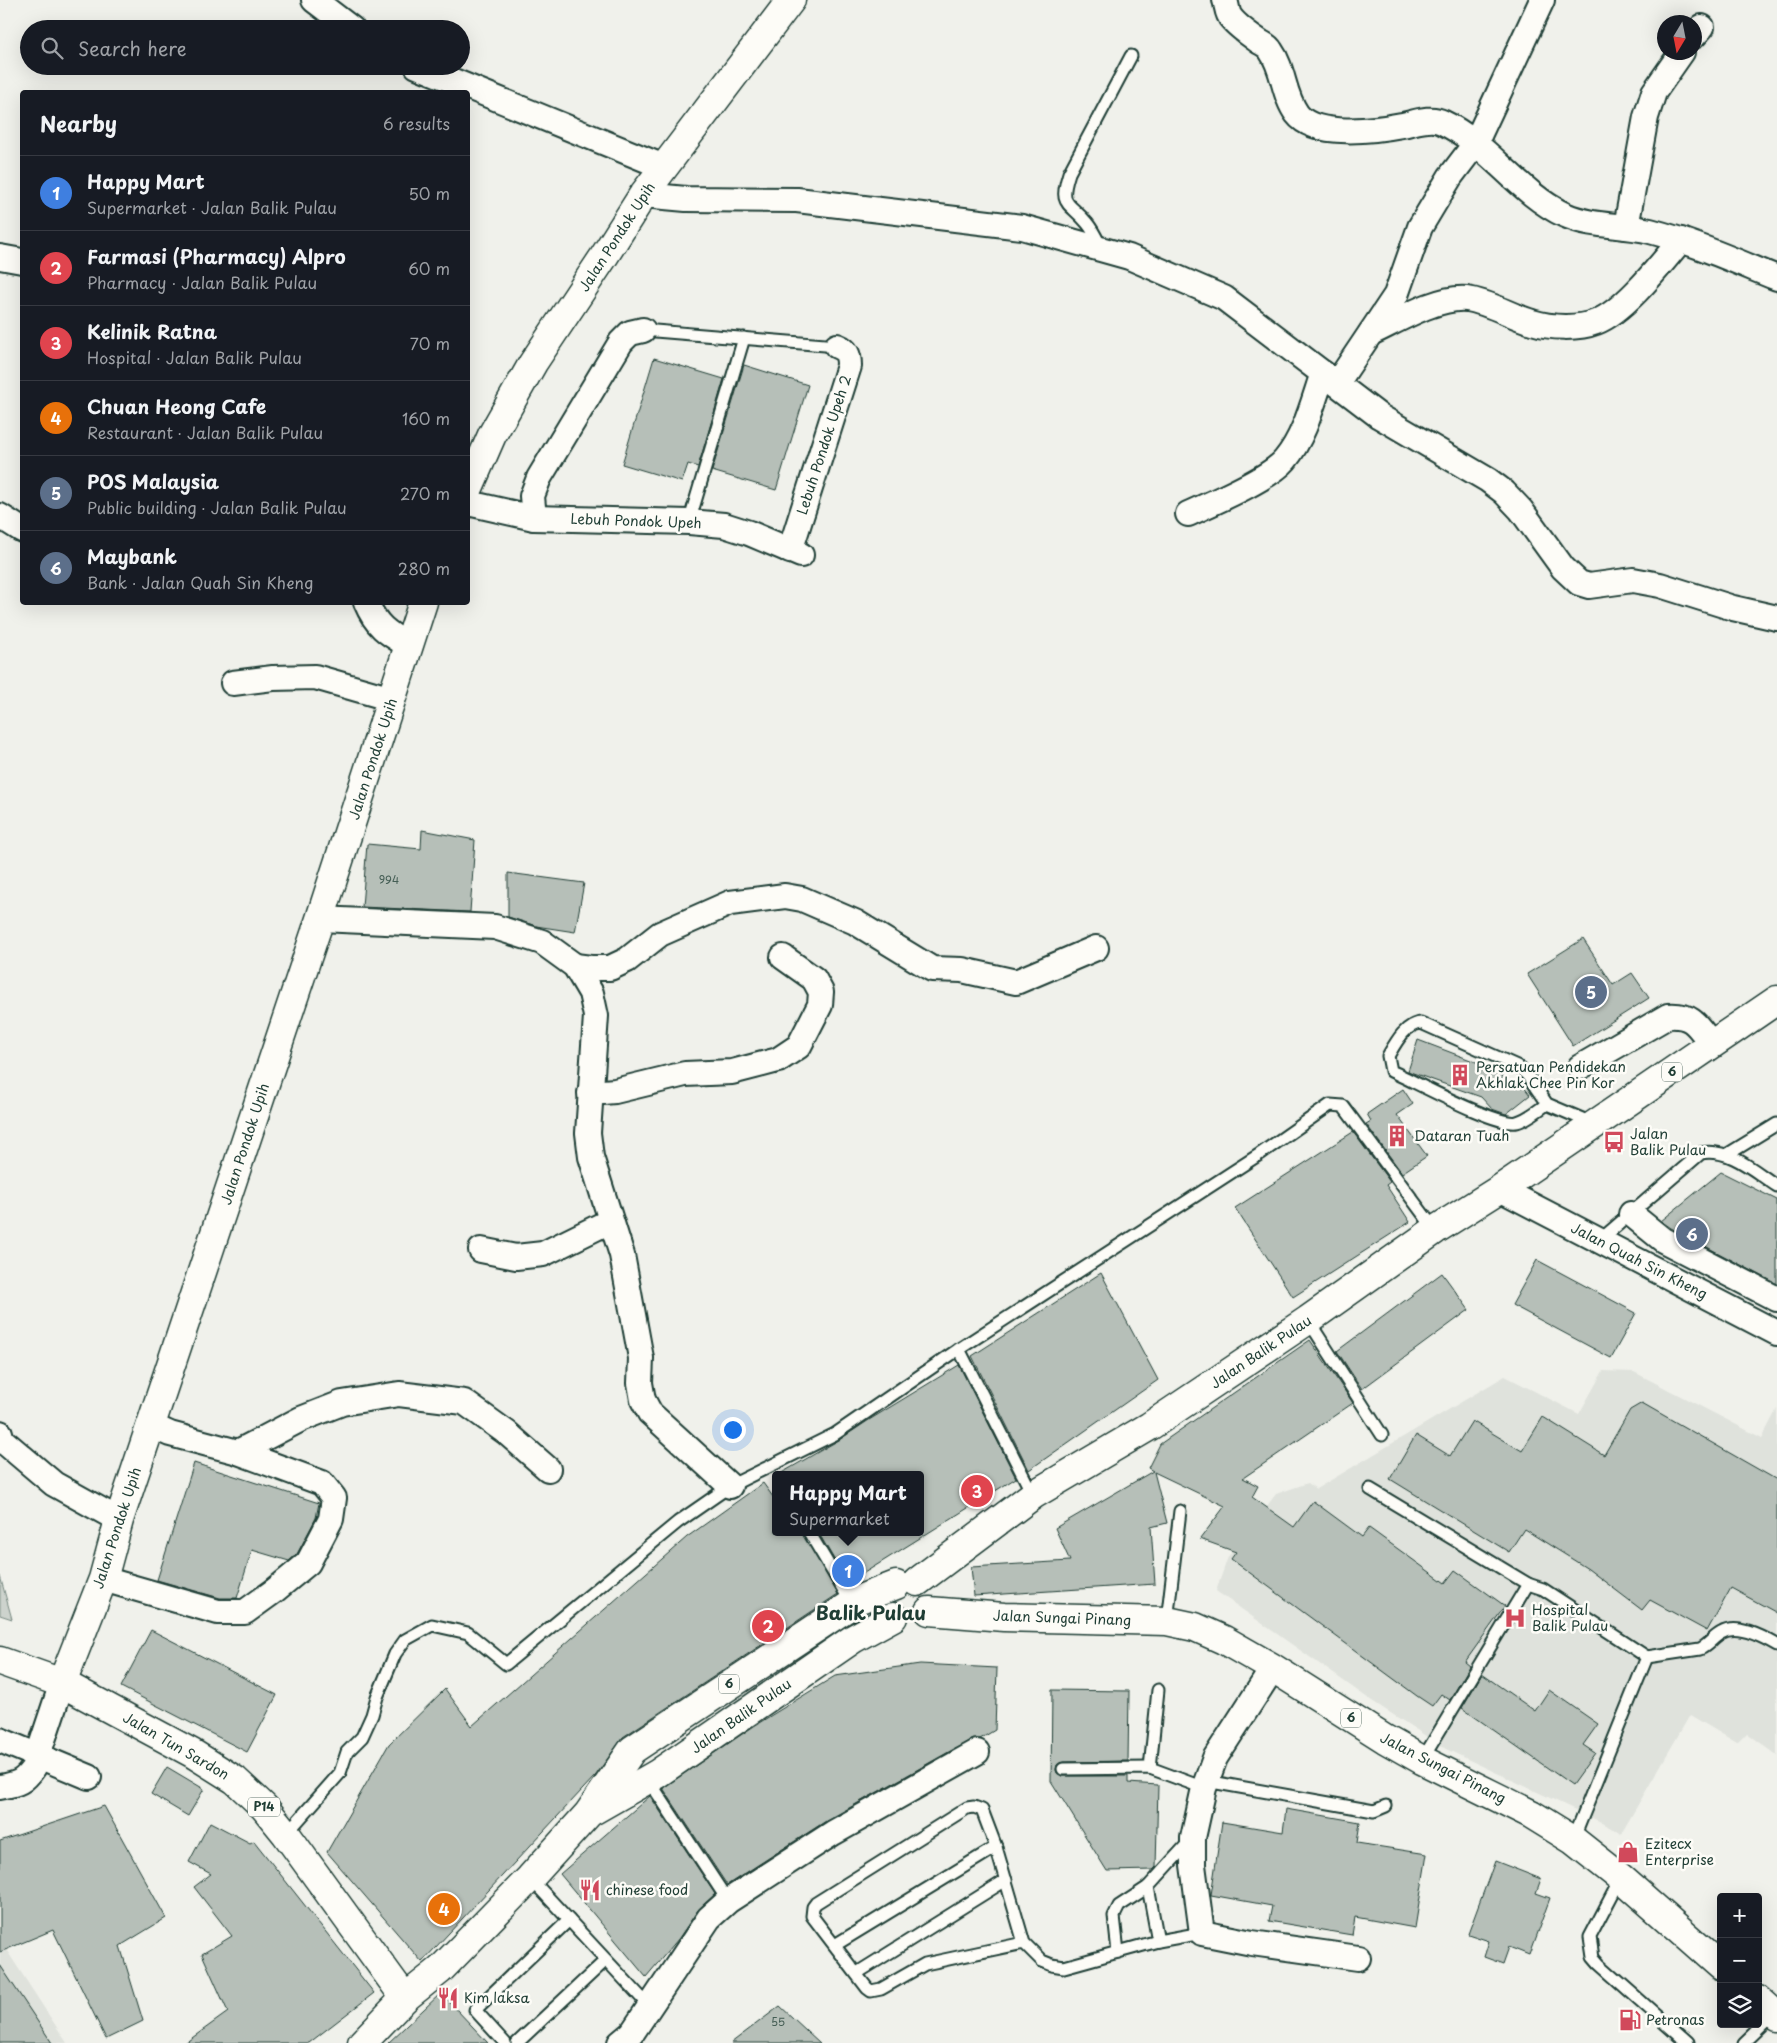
<!DOCTYPE html>
<meta charset="utf-8">
<style>
body{margin:0;font-family:"Playpen Sans",sans-serif;background:#20242c;color:#f1f3f6}
.controls{position:absolute;right:15px;bottom:15px;display:grid;overflow:hidden;border-radius:5px;box-shadow:0 5px 20px #0002}
.controls button{width:45px;height:45px;display:grid;place-items:center;padding:0;border:0;border-bottom:1px solid #363941;background:#171b24;color:#f1f3f6;font:25px sans-serif}
.compass{position:absolute;left:1657px;top:15px;width:45px;height:45px;border-radius:50%;background:#171b24;box-shadow:0 5px 20px #0002;rotate:190deg}
.you{position:absolute;left:732px;top:1429px;width:18px;height:18px;margin:-12px;border:4px solid #fff;border-radius:50%;background:#1a73e8;box-shadow:0 0 0 8px #1a73e833}
.badge{display:grid;place-items:center;width:32px;height:32px;border-radius:50%;background:#d1495b;color:#fff;font-size:16px;font-weight:700}
.pin{position:absolute;translate:-50% -50%;border:2px solid #fff;box-shadow:0 1px 5px #0006}
.popup{position:absolute;left:772px;top:1471px;width:152px;height:65px;box-sizing:border-box;display:grid;place-content:center;border-radius:5px;background:#171b24;filter:drop-shadow(0 1px 4px #0005);font-size:16px;white-space:nowrap;color:#9ea1a6}
.popup b{font-size:19px;color:#f1f3f6}
.popup::after{content:'';position:absolute;left:50%;top:100%;margin-left:-10px;border:10px solid transparent;border-top-color:#171b24}
.list{margin:0;padding:0;list-style:none}
h2{display:flex;justify-content:space-between;align-items:center;height:65px;margin:0;padding:0 20px;font-size:21px}
h2 small{font-size:16px;font-weight:400;color:#9ea1a6}
.list li{display:grid;grid-template-columns:32px 1fr auto;gap:15px;align-items:center;box-sizing:border-box;height:75px;padding:0 20px;border-top:1px solid #363941}
.list b{display:block;font-size:19px;white-space:nowrap}
.list p{margin:0;font-size:16px;white-space:nowrap;color:#9ea1a6}
.list em{font-size:16px;font-style:normal;color:#9ea1a6}
.icon{flex:none;width:28px;height:28px;fill:none;stroke:currentColor;stroke-width:2;stroke-linecap:round;stroke-linejoin:round}
.map{position:relative;flex:none;width:1777px;height:2043px;overflow:hidden}
.search{position:absolute;background:#171b24;box-shadow:0 5px 20px #0002;left:20px;top:20px;width:450px;height:55px;display:flex;align-items:center;gap:12px;box-sizing:border-box;padding:0 18px;border-radius:28px;color:#9ea1a6;font-size:19px}
.panel{position:absolute;background:#171b24;box-shadow:0 5px 20px #0002;left:20px;top:90px;width:450px;height:515px;border-radius:5px}
.map>svg:first-child{display:block}
.built{fill:#dfe2dc}
.green{fill:#cdd3cd;stroke:#768880}
.building{fill:#b6bfb8;stroke:#1f3d34}
.lines{fill:none;stroke-linecap:round;stroke-linejoin:round}
.lane-casing{stroke:#1f3d34;stroke-width:15}
.street-casing{stroke:#1f3d34;stroke-width:28}
.secondary-casing{stroke:#1f3d34;stroke-width:31}
.primary-casing{stroke:#1f3d34;stroke-width:31}
.lane{stroke:#fdfcf7;stroke-width:11}
.street{stroke:#fdfcf7;stroke-width:24}
.secondary{stroke:#fdfcf7;stroke-width:28}
.primary{stroke:#fdfcf7;stroke-width:28}
.labels{text-anchor:middle;stroke-width:5;stroke-linejoin:round;paint-order:stroke}
.number-label{font-size:11px;fill:#455e55}
.shield{fill:#fdfcf7;stroke:#62766e;stroke-width:1}
.shield-label{font-size:12px;font-weight:bold;fill:#1f3d34}
.street-label{font-size:14px;fill:#1f3d34;stroke:#fdfcf7}
.poi-label{font-size:14px;fill:#1f3d34;stroke:#fdfcf7;text-anchor:start}
.district-label{font-size:19px;font-weight:bold;fill:#1f3d34;stroke:#fdfcf7}
</style>
<div class="map">
<svg width="1777" height="2043" viewBox="0 0 1777 2043">
<rect width="100%" height="100%" fill="#f0f1eb"/>
<filter id="ink" filterUnits="userSpaceOnUse"><feTurbulence type="fractalNoise" baseFrequency=".02" numOctaves="2"/><feDisplacementMap in="SourceGraphic" scale="10" xChannelSelector="R" yChannelSelector="G"/><feConvolveMatrix kernelMatrix="1 2 1 2 8 2 1 2 1" color-interpolation-filters="sRGB"/></filter>
<g filter="url(#ink)">
<g class="built">
<polygon points="1603,1371 1634,1372 1762,1438 1777,1409 1777,1755 1747,1733 1737,1743 1690,1715 1621,1834 1601,1822 1446,1749 1372,1701 1216,1591 1228,1557 1276,1494 1308,1483 1316,1489 1505,1376 1579,1414"/>
<polygon points="0,1940 67,2043 0,2043"/>
</g>
<polygon class="green" points="0,1576 12,1619 0,1615"/>
<g class="building">
<polygon points="654,358 724,379 698,467 688,464 682,482 622,464"/>
<polygon points="744,365 808,385 776,490 712,471"/>
<polygon points="422,830 475,840 470,912 362,907 367,844 421,849"/>
<polygon points="508,873 584,883 575,932 536,926 508,917"/>
<polygon points="1583,939 1613,985 1632,973 1649,998 1573,1046 1527,974"/>
<polygon points="1418,1040 1497,1070 1511,1086 1518,1079 1530,1095 1506,1114 1492,1109 1481,1097 1413,1073 1408,1071"/>
<polygon points="1403,1089 1413,1104 1397,1115 1427,1156 1402,1173 1366,1124 1371,1121 1367,1114"/>
<polygon points="1353,1132 1390,1182 1386,1185 1410,1222 1293,1297 1235,1208"/>
<polygon points="1721,1172 1777,1200 1777,1284 1671,1228 1661,1221"/>
<polygon points="1537,1260 1636,1313 1611,1358 1512,1305"/>
<polygon points="1101,1273 1158,1380 1029,1470 972,1356"/>
<polygon points="1442,1273 1469,1310 1362,1389 1337,1351"/>
<polygon points="1310,1340 1353,1403 1243,1478 1258,1486 1252,1497 1294,1527 1313,1501 1362,1537 1369,1528 1445,1583 1455,1570 1505,1606 1465,1662 1470,1666 1450,1700 1441,1694 1432,1706 1417,1696 1231,1559 1236,1552 1200,1539 1225,1506 1154,1472 1167,1523 1151,1527 1155,1584 974,1596 971,1567 1070,1561 1055,1528 1153,1471 1148,1468 1160,1444"/>
<polygon points="959,1365 1016,1478 848,1583 818,1532 920,1532 920,1475 778,1475 839,1440 869,1420"/>
<polygon points="1642,1403 1777,1480 1777,1613 1731,1588 1707,1631 1650,1600 1642,1610 1588,1569 1524,1529 1509,1552 1390,1479 1416,1435 1450,1456 1472,1421 1522,1451 1543,1417 1604,1455 1630,1410"/>
<polygon points="194,1463 319,1503 316,1518 297,1554 289,1561 252,1550 237,1598 220,1598 157,1580"/>
<polygon points="763,1483 776,1501 776,1532 802,1532 838,1594 623,1737 596,1775 422,1962 327,1852 389,1744 445,1689 472,1726 687,1537"/>
<polygon points="151,1630 277,1695 247,1752 121,1687"/>
<polygon points="920,1664 997,1668 995,1730 980,1739 970,1740 826,1821 727,1885 663,1788 754,1726 835,1676"/>
<polygon points="1482,1674 1535,1711 1549,1690 1598,1724 1583,1745 1595,1753 1572,1785 1462,1708"/>
<polygon points="1052,1690 1129,1691 1128,1761 1063,1762 1057,1765 1056,1770 1057,1773 1063,1776 1128,1776 1128,1783 1158,1785 1156,1867 1153,1870 1107,1871 1051,1781"/>
<polygon points="167,1767 204,1789 188,1816 151,1794"/>
<polygon points="650,1796 715,1894 698,1910 679,1938 646,1977 560,1874"/>
<polygon points="104,1806 166,1918 120,1946 143,2021 106,2039 53,1930 0,1952 0,1841"/>
<polygon points="1286,1809 1360,1822 1357,1843 1427,1854 1415,1928 1355,1917 1352,1935 1269,1921 1272,1906 1211,1895 1222,1822 1283,1832"/>
<polygon points="210,1822 250,1843 254,1841 374,1993 309,2043 185,2043 228,2012 202,1954 232,1936 194,1887 211,1874 189,1862"/>
<polygon points="1495,1861 1541,1879 1536,1893 1550,1898 1529,1955 1509,1947 1503,1964 1484,1957 1489,1941 1468,1934"/>
<polygon points="0,1965 52,2043 0,2043"/>
<polygon points="441,1993 488,2043 388,2043"/>
<polygon points="780,2006 820,2043 731,2043"/>
</g>
<g class="lines">
<g class="lane-casing">
<g id="lane">
<path d="M1101,247C1097,239 1093,230 1087,223C1069,201 1058,207 1069,173L1131,56"/>
<polyline points="643,330 837,346"/>
<polyline points="689,522 744,338"/>
<path d="M1547,1104L1527,1075L1517,1066L1421,1023C1405,1024 1395,1044 1388,1056L1391,1071C1414,1081 1497,1127 1517,1122C1528,1119 1538,1110 1547,1104L1594,1124"/>
<polyline points="1728,1154 1777,1124"/>
<path d="M1599,1241L1701,1153C1730,1148 1754,1171 1777,1186"/>
<polyline points="1308,1320 1382,1435"/>
<polyline points="959,1349 1033,1495"/>
<polyline points="1370,1489 1528,1584"/>
<polyline points="809,1532 852,1604"/>
<polyline points="1167,1621 1180,1511"/>
<path d="M1647,1657L1700,1649C1709,1645 1713,1637 1721,1633C1737,1623 1763,1637 1777,1645"/>
<polyline points="1422,1760 1528,1584 1543,1589 1647,1657 1573,1840"/>
<polyline points="1150,1768 1158,1690"/>
<polyline points="1063,1769 1150,1768 1204,1788"/>
<polyline points="648,1779 728,1901"/>
<polyline points="1206,1781 1374,1811 1386,1806"/>
<polyline points="286,1834 340,1773 347,1752 362,1737 372,1715 377,1697 395,1654 405,1640 432,1625 468,1633 506,1664 678,1522 730,1486 835,1434 959,1349 1260,1154 1330,1105 1343,1106 1435,1230"/>
<polyline points="530,1878 649,2006"/>
<polyline points="1621,1878 1590,1937 1593,1957 1599,1964 1688,2043"/>
<polyline points="1148,1887 1158,1941"/>
<polyline points="1024,1943 925,1964 881,1989 871,1991 867,1988 812,1916 813,1907 816,1903 967,1808 974,1807 982,1810 996,1847 1024,1943 1042,1961 1052,1965 1064,1967 1158,1941 1202,1933"/>
<polyline points="835,1945 996,1847"/>
<polyline points="1118,1952 1114,1916 1119,1906 1148,1887 1191,1840"/>
<polyline points="857,1973 1006,1880"/>
<polyline points="505,2043 475,2010 569,1920"/>
<polyline points="517,2043 606,1960"/>
<polyline points="1744,2043 1774,2014"/>
</g>
</g>
<g class="street-casing">
<g id="street">
<polyline points="314,0 352,29"/>
<path d="M1225,0C1227,5 1227,14 1231,18C1238,27 1250,35 1260,42C1264,44 1269,47 1271,51C1284,69 1283,95 1297,114C1315,138 1376,130 1402,125C1414,123 1430,116 1442,122C1489,144 1518,193 1565,215C1592,227 1621,224 1650,231C1693,242 1735,261 1777,278"/>
<polyline points="1694,36 1702,27"/>
<polyline points="417,66 664,167"/>
<polyline points="643,195 686,199 797,200 1022,227 1129,257 1224,298 1379,416 1488,480 1504,492 1521,510 1563,568 1579,583 1589,586 1633,580 1660,585 1733,608 1777,618"/>
<polyline points="1626,227 1646,117 1654,92 1682,52"/>
<polyline points="0,257 22,261"/>
<path d="M1371,333C1397,321 1438,296 1467,299C1489,302 1511,316 1532,322C1551,328 1578,329 1596,322C1625,311 1661,264 1681,240"/>
<polyline points="1337,383 1396,295 1420,227 1450,177 1475,144 1542,0"/>
<polyline points="468,503 534,518 689,522 724,525 749,533 801,555"/>
<path d="M1188,514C1212,503 1269,479 1285,460C1305,436 1313,402 1323,373"/>
<polyline points="0,516 22,530"/>
<polyline points="534,518 532,496 539,478 621,342 630,333 643,330"/>
<path d="M790,551L849,366C849,355 847,350 837,346"/>
<path d="M366,602C376,626 387,633 408,645"/>
<polyline points="233,683 273,678 315,677 392,699"/>
<polyline points="320,919 495,927 542,942 575,966 591,993 596,1016 588,1133 591,1157 622,1255 641,1358 640,1383 643,1400 650,1413 730,1486"/>
<polyline points="575,966 591,968 610,968 627,960 660,934 730,903 785,896 802,899 855,922 932,969 962,970 1016,982 1096,948"/>
<path d="M1580,1067L1668,1016C1694,1014 1698,1027 1712,1045"/>
<polyline points="590,1093 615,1091 685,1074 732,1072 778,1060 799,1046 820,1005 821,992 814,979 783,957"/>
<polyline points="1500,1189 1777,1333"/>
<polyline points="1631,1214 1663,1240 1777,1299"/>
<polyline points="481,1250 516,1257 543,1254 610,1221"/>
<polyline points="0,1433 2,1440 54,1484 119,1520"/>
<polyline points="238,1452 301,1419 342,1403 399,1394 464,1402 507,1433 548,1469"/>
<polyline points="103,1579 218,1612 245,1612 274,1591 308,1563 331,1519 334,1498 322,1483 238,1452 170,1434 150,1425"/>
<polyline points="1273,1668 1215,1758 1204,1788 1193,1838 1193,1865 1202,1933 1252,1943 1358,1958"/>
<polyline points="0,1740 89,1777"/>
<path d="M0,1787C18,1784 24,1782 34,1767L62,1683"/>
<polyline points="620,2043 632,2033 709,1918 728,1901 833,1833 977,1752"/>
</g>
</g>
<g class="secondary-casing">
<g id="secondary">
<polyline points="468,490 492,435 533,363 603,258 643,195 791,0"/>
<polyline points="62,1683 103,1579 119,1520 320,919 423,602"/>
<polyline points="362,2043 405,1998"/>
</g>
</g>
<g class="primary-casing">
<g id="primary">
<polyline points="917,1582 1033,1495 1150,1426 1308,1320 1435,1230 1500,1189 1777,1000"/>
<polyline points="929,1611 1004,1617 1167,1621 1195,1627 1224,1640 1273,1668 1385,1739 1422,1760 1531,1814 1573,1840 1621,1878 1721,1966"/>
<polyline points="0,1661 62,1683 192,1753 235,1780 264,1807 286,1834 405,1998 440,1970 530,1878 588,1814 632,1750 852,1604 860,1599 896,1585"/>
<polyline points="594,1810 657,1774 853,1639 893,1617"/>
<polyline points="1758,2000 1777,2017"/>
</g>
</g>
<use href="#lane" class="lane"/>
<use href="#street" class="street"/>
<use href="#secondary" class="secondary"/>
<use href="#primary" class="primary"/>
</g>
</g>
<defs>
<g id="building-bare" transform="scale(1.725)"><path d="M-4-6H4V6H1V3H-1V6H-4ZM-2.5-4.3h1.7v1.8h-1.7ZM.8-4.3h1.7v1.8H.8ZM-2.5-1h1.7V.8h-1.7ZM.8-1h1.7V.8H.8Z" fill="#d1495b" stroke="#fdfcf7" stroke-width="2.5" paint-order="stroke"/></g>
<g id="bus-bare" transform="scale(1.725)"><path d="M-5-6H5V4H4V6H2V4H-2V6H-4V4H-5ZM-3.5-4V0h7V-4ZM-3.5 1.2v1.5H-2V1.2ZM2 1.2v1.5H3.5V1.2Z" fill="#d1495b" stroke="#fdfcf7" stroke-width="2.5" paint-order="stroke"/></g>
<g id="hospital-bare" transform="scale(1.725)"><path d="M-5-5h3v3.5h4V-5h3V5h-3V1.5h-4V5h-3Z" fill="#d1495b" stroke="#fdfcf7" stroke-width="2.5" paint-order="stroke"/></g>
<g id="shop-bare" transform="scale(1.725)"><path d="M-5-2.5h2.3a2.7 3.5 0 0 1 5.4 0H5L5.5 6h-11ZM-1.5-2.5h3a1.5 2.3 0 0 0-3 0Z" fill="#d1495b" stroke="#fdfcf7" stroke-width="2.5" paint-order="stroke"/></g>
<g id="restaurant-bare" transform="scale(1.725)"><path d="M-5-6h1v4h1v-4h1v4h1v-4h1v5L-1.5 .5V6h-2V.5L-5-1ZM5-6V6H3V1.5H1.5Q1.5-4 5-6Z" fill="#d1495b" stroke="#fdfcf7" stroke-width="2.5" paint-order="stroke"/></g>
<g id="fuel-bare" transform="scale(1.725)"><path d="M-5.5-6h7V0h2V4h1.3V-2.5L3-4.5l.8-.8L6-3V5H2.5V1h-1V6h-7ZM-4.2-4.7v3.2H.2V-4.7Z" fill="#d1495b" stroke="#fdfcf7" stroke-width="2.5" paint-order="stroke"/></g>
</defs>
<g fill-rule="evenodd">
<use href="#building-bare" x="1460" y="1075"/>
<use href="#building-bare" x="1397" y="1136"/>
<use href="#bus-bare" x="1614" y="1142"/>
<use href="#hospital-bare" x="1515" y="1618"/>
<use href="#shop-bare" x="1628" y="1852"/>
<use href="#restaurant-bare" x="590" y="1890"/>
<use href="#restaurant-bare" x="448" y="1998"/>
<use href="#fuel-bare" x="1630" y="2020"/>
</g>
<g class="labels">
<g class="number-label">
<text x="389" y="884">994</text>
<text x="778" y="2026">55</text>
</g>
<g class="shield">
<rect x="1662" y="1062.5" width="20" height="19" rx="4"/>
<rect x="719" y="1674.5" width="20" height="19" rx="4"/>
<rect x="1341" y="1708.5" width="20" height="19" rx="4"/>
<rect x="248" y="1797.5" width="32" height="19" rx="4"/>
</g>
<g class="shield-label">
<text x="1672" y="1076">6</text>
<text x="729" y="1688">6</text>
<text x="1351" y="1722">6</text>
<text x="264" y="1811">P14</text>
</g>
<g class="street-label">
<text transform="translate(617 237) rotate(-57)" y="5">Jalan Pondok Upih</text>
<text transform="translate(824 445) rotate(-72)" y="5">Lebuh Pondok Upeh 2</text>
<text transform="translate(636 521) rotate(2)" y="5">Lebuh Pondok Upeh</text>
<text transform="translate(373 759) rotate(-72)" y="5">Jalan Pondok Upih</text>
<text transform="translate(245 1144) rotate(-72)" y="5">Jalan Pondok Upih</text>
<text transform="translate(1639 1261) rotate(27)" y="5">Jalan Quah Sin Kheng</text>
<text transform="translate(1261 1352) rotate(-34)" y="5">Jalan Balik Pulau</text>
<text transform="translate(117 1528) rotate(-72)" y="5">Jalan Pondok Upih</text>
<text transform="translate(1062 1618) rotate(2)" y="5">Jalan Sungai Pinang</text>
<text transform="translate(741 1716) rotate(-35)" y="5">Jalan Balik Pulau</text>
<text transform="translate(176 1746) rotate(30)" y="5">Jalan Tun Sardon</text>
<text transform="translate(1443 1768) rotate(27)" y="5">Jalan Sungai Pinang</text>
</g>
<g class="poi-label">
<text x="1476" y="1072">Persatuan Pendidekan<tspan x="1476" dy="16">Akhlak Chee Pin Kor</tspan></text>
<text x="1630" y="1139">Jalan<tspan x="1630" dy="16">Balik Pulau</tspan></text>
<text x="1414" y="1141">Dataran Tuah</text>
<text x="1532" y="1615">Hospital<tspan x="1532" dy="16">Balik Pulau</tspan></text>
<text x="1645" y="1849">Ezitecx<tspan x="1645" dy="16">Enterprise</tspan></text>
<text x="606" y="1895">chinese food</text>
<text x="464" y="2003">Kim laksa</text>
<text x="1646" y="2025">Petronas</text>
</g>
<g class="district-label">
<text x="871" y="1620">Balik Pulau</text>
</g>
</g>
</svg>
<div class="controls">
<button>+</button>
<button>−</button>
<button><svg class="icon" aria-label="layers" viewBox="0 0 24 24"><path d="M12 4l9 5-9 5-9-5zM3 14l9 5 9-5"/></svg></button>
</div>
<svg class="compass" viewBox="-18 -18 36 36"><path d="M0-13l5 13h-10z" fill="#e53935"/><path d="M0 13l5-13h-10z" fill="#9ea1a6"/></svg>
<div class="you"></div>
<div class="pin badge" style="left:848px;top:1571px;background:#3f7fe0">1</div>
<div class="popup"><b>Happy Mart</b>Supermarket</div>
<div class="pin badge" style="left:768px;top:1626px;background:#e0444e">2</div>
<div class="pin badge" style="left:977px;top:1491px;background:#e0444e">3</div>
<div class="pin badge" style="left:444px;top:1909px;background:#e8710a">4</div>
<div class="pin badge" style="left:1591px;top:992px;background:#5c6f8a">5</div>
<div class="pin badge" style="left:1692px;top:1234px;background:#5c6f8a">6</div>
<div class="search"><svg class="icon" aria-label="search" viewBox="0 0 24 24"><circle cx="10" cy="10" r="6"/><path d="M15 15l6 6"/></svg>Search here</div>
<section class="panel">
<h2>Nearby<small>6 results</small></h2>
<ul class="list">
<li><span class="badge" style="background:#3f7fe0">1</span><div><b>Happy Mart</b><p>Supermarket · Jalan Balik Pulau</p></div><em>50 m</em></li>
<li><span class="badge" style="background:#e0444e">2</span><div><b>Farmasi (Pharmacy) Alpro</b><p>Pharmacy · Jalan Balik Pulau</p></div><em>60 m</em></li>
<li><span class="badge" style="background:#e0444e">3</span><div><b>Kelinik Ratna</b><p>Hospital · Jalan Balik Pulau</p></div><em>70 m</em></li>
<li><span class="badge" style="background:#e8710a">4</span><div><b>Chuan Heong Cafe</b><p>Restaurant · Jalan Balik Pulau</p></div><em>160 m</em></li>
<li><span class="badge" style="background:#5c6f8a">5</span><div><b>POS Malaysia</b><p>Public building · Jalan Balik Pulau</p></div><em>270 m</em></li>
<li><span class="badge" style="background:#5c6f8a">6</span><div><b>Maybank</b><p>Bank · Jalan Quah Sin Kheng</p></div><em>280 m</em></li>
</ul>
</section>
</div>
